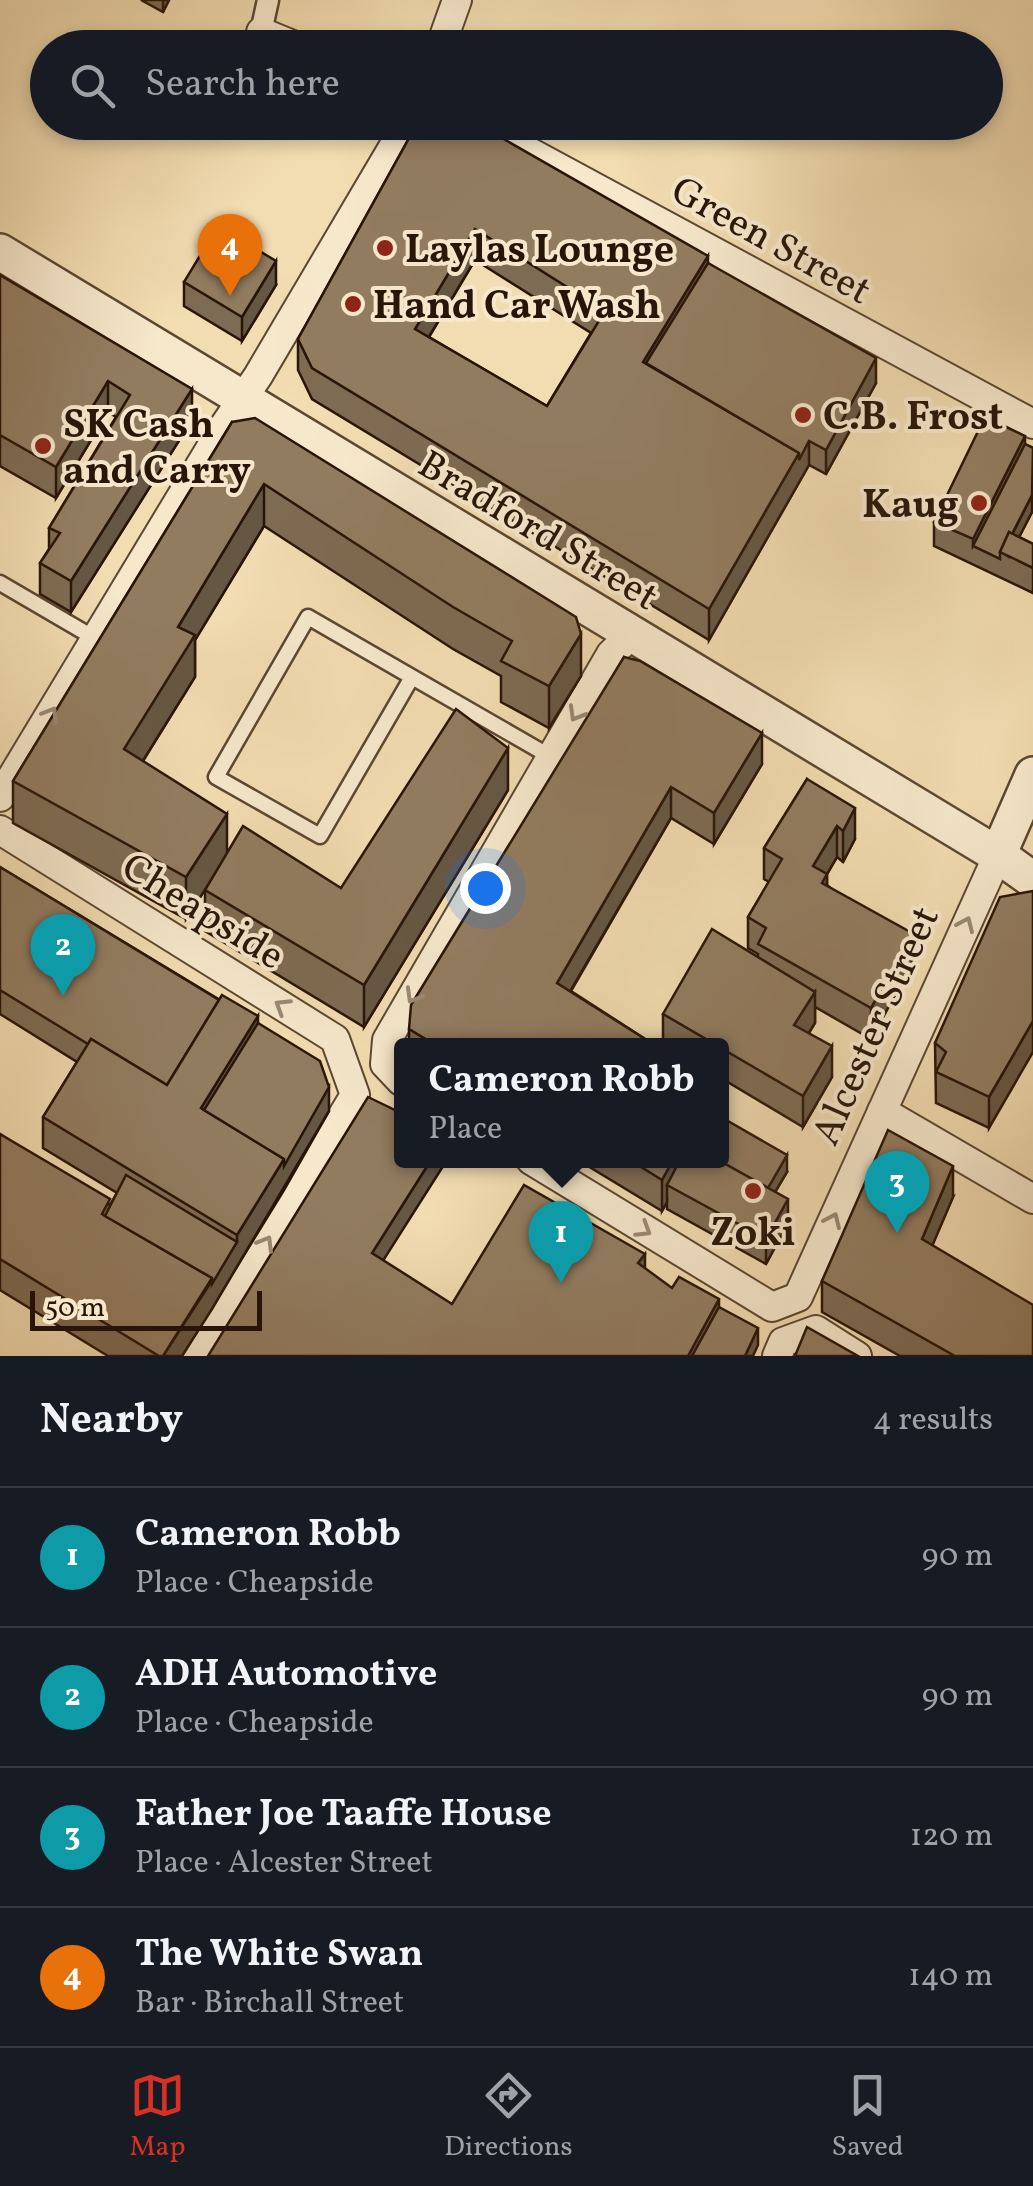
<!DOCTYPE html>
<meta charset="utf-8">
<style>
body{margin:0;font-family:Vollkorn,serif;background:#242831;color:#f1f3f6}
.scale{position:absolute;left:30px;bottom:25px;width:232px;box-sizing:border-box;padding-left:10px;border:5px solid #291508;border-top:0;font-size:28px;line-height:35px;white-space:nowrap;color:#291508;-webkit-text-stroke:8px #f7e8cc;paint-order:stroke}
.you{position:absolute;left:485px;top:888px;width:35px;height:35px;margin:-25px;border:8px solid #fff;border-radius:50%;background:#1a73e8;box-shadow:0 0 0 15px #1a73e833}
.badge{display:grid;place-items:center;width:65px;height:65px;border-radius:50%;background:#d93025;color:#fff;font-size:32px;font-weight:700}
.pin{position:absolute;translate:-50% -82px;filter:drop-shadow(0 2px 5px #0008)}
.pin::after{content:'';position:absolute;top:52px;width:35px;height:30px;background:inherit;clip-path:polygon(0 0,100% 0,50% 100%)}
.popup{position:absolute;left:394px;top:1038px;width:335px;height:130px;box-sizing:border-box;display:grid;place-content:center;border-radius:10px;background:#171b24;filter:drop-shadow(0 2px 8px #0005);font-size:32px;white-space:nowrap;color:#9ea1a6}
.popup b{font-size:38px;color:#f1f3f6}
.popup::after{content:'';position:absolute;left:50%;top:100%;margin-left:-20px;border:20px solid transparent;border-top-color:#171b24}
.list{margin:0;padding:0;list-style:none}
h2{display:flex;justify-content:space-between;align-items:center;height:130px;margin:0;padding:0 40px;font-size:42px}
h2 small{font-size:32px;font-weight:400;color:#9ea1a6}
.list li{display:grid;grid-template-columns:65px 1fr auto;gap:30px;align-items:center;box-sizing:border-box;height:140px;padding:0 40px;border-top:2px solid #363941}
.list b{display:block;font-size:38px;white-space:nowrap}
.list p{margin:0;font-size:32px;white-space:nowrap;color:#9ea1a6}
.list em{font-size:32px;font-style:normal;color:#9ea1a6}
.icon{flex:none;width:55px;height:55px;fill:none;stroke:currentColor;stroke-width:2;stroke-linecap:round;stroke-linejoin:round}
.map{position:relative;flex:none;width:1033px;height:1356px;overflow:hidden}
.search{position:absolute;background:#171b24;box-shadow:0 5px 15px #0003;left:30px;right:30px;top:30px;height:110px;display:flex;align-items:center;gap:25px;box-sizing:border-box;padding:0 35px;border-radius:55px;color:#9ea1a6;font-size:38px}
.sheet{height:690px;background:#171b24}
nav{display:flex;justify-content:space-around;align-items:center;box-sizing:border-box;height:140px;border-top:2px solid #363941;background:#171b24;font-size:28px;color:#9ea1a6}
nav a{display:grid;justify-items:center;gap:5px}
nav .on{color:#d93025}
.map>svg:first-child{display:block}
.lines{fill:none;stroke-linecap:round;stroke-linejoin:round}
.service-casing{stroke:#5b4732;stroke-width:19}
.pedestrian-casing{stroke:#5b4732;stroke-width:25}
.minor-casing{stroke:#5b4732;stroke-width:32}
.tertiary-casing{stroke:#5b4732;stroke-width:40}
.service{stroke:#f7e8cc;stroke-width:14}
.pedestrian{stroke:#f7e8cc;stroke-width:20}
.minor{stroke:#f7e8cc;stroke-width:28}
.tertiary{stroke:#f7e8cc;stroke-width:35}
.wall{fill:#7e6b53;stroke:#291508;stroke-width:2.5;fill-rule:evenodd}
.shaded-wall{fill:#665743;stroke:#291508;stroke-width:2.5}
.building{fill:#927c60;stroke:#291508;stroke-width:2.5;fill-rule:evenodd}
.oneway{stroke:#9a8974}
.poi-dot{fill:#8f2418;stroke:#f7e8cc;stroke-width:4}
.labels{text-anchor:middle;stroke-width:8;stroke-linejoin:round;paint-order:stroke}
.street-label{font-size:40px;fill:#291508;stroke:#f7e8cc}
.poi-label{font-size:40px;font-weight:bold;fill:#291508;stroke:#f7e8cc;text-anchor:start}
</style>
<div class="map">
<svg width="1033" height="1356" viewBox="0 0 1033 1356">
<rect width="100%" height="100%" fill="#f2dcb1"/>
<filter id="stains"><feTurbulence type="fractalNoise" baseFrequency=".002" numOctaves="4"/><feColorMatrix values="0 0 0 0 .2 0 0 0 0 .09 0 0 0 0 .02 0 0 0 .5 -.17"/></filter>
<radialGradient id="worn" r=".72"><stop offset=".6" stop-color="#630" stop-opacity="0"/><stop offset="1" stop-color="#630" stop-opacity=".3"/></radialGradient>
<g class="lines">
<g class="service-casing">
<g id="service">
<polyline points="0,583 96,639"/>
<polyline points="412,677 308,617 216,777 320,836 412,677 551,757"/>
</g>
</g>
<g class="pedestrian-casing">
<polyline id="pedestrian" points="261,32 268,0"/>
</g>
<g class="minor-casing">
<g id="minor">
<polyline points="261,32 300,48"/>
<polyline points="440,48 457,0"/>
<polyline points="474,122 1033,424"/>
<polyline points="0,797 224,426 258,376 408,122"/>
<polyline points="0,830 335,1039 355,1095 197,1356"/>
<polyline points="401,1081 385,1064 387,1040 611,654 631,635"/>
<polyline points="882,1111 1033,1199"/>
<polyline points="531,1160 772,1307 798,1297 998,855"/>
<polyline points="777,1356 783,1342 816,1330 857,1356"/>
</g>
</g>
<g class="tertiary-casing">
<g id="tertiary">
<polyline points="0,252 998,855 1033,880"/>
<polyline points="998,855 1033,775"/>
</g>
</g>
<use href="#service" class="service"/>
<use href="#pedestrian" class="pedestrian"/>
<use href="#minor" class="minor"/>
<use href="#tertiary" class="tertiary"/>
</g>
<g class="wall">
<polygon points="141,0 169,0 163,12"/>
<path d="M418,122L708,263L876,383L826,474L809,465L709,640L312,399L298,370V339ZM475,260L591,333L547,406L429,337Z"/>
<polygon points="0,275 192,420 71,612 40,594 40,563 49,549 49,528 116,417 108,412 56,498 0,466"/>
<polygon points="184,282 276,285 242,341 184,306"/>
<polygon points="232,422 581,676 549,728 501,702 501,676 453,649 264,526 195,640 195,677 143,761 227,854 341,888 508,790 364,1027 205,931 205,890 213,877 186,919 13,823 13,781"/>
<polygon points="1025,444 1033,448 1033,512 1032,512 1019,537 1033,544 1033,593 934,546 934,522"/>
<polygon points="624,657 762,764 714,844 671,818 571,991 656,1046 409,1046 409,1029"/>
<polygon points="807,779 855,839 843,862 837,857 827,874 827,885 912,964 871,1039 815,1007 815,1023 809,1033 832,1077 803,1127 721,1078 721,1046 663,1045 663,1014 758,957 758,954 748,948 748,917 769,882 764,879 764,848"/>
<polygon points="0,867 258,1023 329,1111 284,1190 182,1356 108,1356 0,1290 0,1134 110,1205 117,1193 43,1148 43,1117 77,1062 0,1014"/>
<polygon points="1033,891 989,1128 936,1103 935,1043"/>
<polygon points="578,1160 721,1160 787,1172 775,1192 788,1223 766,1264 667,1209 667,1202 662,1211"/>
<polygon points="953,1197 932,1245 1033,1356 900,1356 822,1312 822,1281"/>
</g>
<g class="shaded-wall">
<polygon points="163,0 169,0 163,12"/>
<polygon points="475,229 475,260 415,360 415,329"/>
<polygon points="708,256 708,287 654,375 643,362"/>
<polygon points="276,261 276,285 242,341 242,317"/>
<polygon points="876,358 876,383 826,474 826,450"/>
<polygon points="108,381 108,412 56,498 56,467"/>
<polygon points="192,389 192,420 71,612 71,581"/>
<polygon points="1025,436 1025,461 973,546 973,539"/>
<polygon points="809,441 809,465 709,640 709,609 799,453"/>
<polygon points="264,484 264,526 195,640 195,677 124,791 124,749 178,627"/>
<polygon points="1032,495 1032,512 1009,557 1003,553"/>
<polygon points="581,634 581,676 549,728 549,686"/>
<polygon points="762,733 762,764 714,844 714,813"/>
<polygon points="508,748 508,790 364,1027 364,985"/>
<polygon points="671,787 671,818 557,1014 557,983"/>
<polygon points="855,808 855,839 843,862 843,831"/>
<polygon points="227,814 227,856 186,919 186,877"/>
<polygon points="837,826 837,857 827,874 827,905 822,883 813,866"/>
<polygon points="912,933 912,964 871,1039 871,1008"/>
<polygon points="815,992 815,1023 794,1056 794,1025"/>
<polygon points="258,1016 258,1047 212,1122 201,1108"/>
<polygon points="1033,1021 1033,1052 989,1128 989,1097"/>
<polygon points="832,1046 832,1077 803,1127 803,1096"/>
<polygon points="329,1087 329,1111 212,1309 182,1356 163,1356 237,1242 237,1235"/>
<polygon points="787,1155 787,1172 764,1211 764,1194"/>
<polygon points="431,1160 447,1160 372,1278 372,1253"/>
<polygon points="673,1160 689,1160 667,1185 667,1202 662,1211 662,1180"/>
<polygon points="953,1166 953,1197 922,1270 922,1239"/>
<polygon points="788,1199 788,1223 766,1264 766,1239"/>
<polygon points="645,1254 645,1278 638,1263"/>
<polygon points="719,1299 719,1324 701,1356 688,1356"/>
<polygon points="758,1328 758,1345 753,1356 745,1356"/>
</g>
<g class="building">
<path d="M418,122H474L708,256L643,362L799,453L709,609L312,368L298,339ZM475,229L605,311L547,406L415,329Z"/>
<polygon points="218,226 276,261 242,317 184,282"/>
<polygon points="708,263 876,358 826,450 809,441 799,460 799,453 646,363"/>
<polygon points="0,275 192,389 71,581 40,563 60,533 49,528 130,395 108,381 56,467 0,435"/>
<polygon points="985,417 1025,436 973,539 934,522"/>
<polygon points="255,418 576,617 581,634 549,686 501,661 512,641 453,607 264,484 178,627 195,635 124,749 227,814 186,877 13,781 232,422"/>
<polygon points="1025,444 1033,448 1032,495 1012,534 1009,532 1000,552 1000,559 973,546"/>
<polygon points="1009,532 1033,544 1033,568 1000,552"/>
<polygon points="624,657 640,661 762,733 714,813 671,787 557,983 656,1046 437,1046 409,1029 411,1005"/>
<polygon points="456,709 508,748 364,985 205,890 243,826 341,888"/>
<polygon points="807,779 855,808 843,831 837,826 813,866 827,874 822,883 912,933 871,1008 758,944 766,928 748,917 782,859 764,848"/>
<polygon points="0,867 219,1000 167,1085 91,1039 88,1044 0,990"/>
<polygon points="1033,891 1033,1021 989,1097 936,1072 946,1052 935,1043 1000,897"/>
<polygon points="712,929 815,992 794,1025 832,1046 803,1096 721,1048 721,1046 718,1046 663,1014"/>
<polygon points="222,995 258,1016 201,1108 284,1159 237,1235 43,1117 91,1039 167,1085"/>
<polygon points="258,1023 320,1061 329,1087 284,1166 284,1159 204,1110"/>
<polygon points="368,1097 401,1113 401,1160 431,1160 372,1253 452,1304 524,1185 645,1254 638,1263 672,1288 679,1277 719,1299 688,1356 208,1356"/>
<polygon points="721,1117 787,1155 768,1188 718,1160 721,1160"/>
<polygon points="888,1130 953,1166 922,1239 1033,1305 1033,1356 955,1356 822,1281"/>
<polygon points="0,1134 110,1199 102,1214 212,1278 163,1356 159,1356 0,1259"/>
<polygon points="630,1160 673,1160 662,1180"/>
<polygon points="680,1160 718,1160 788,1199 766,1239 667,1185"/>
<polygon points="126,1175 237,1242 212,1284 212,1278 105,1216"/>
<polygon points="719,1307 758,1328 745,1356 692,1356"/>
<polygon points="807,1327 858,1356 795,1356"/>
</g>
<defs><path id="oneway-chevron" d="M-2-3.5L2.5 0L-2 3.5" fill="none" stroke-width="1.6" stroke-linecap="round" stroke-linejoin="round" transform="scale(2.5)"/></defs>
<g class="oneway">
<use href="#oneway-chevron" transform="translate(51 714) rotate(-59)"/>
<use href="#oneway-chevron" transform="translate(576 714) rotate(120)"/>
<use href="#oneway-chevron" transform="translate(966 924) rotate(-66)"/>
<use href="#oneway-chevron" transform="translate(413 996) rotate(120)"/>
<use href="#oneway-chevron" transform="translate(282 1006) rotate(-148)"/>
<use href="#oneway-chevron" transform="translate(833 1220) rotate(-66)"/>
<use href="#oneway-chevron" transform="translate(644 1230) rotate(32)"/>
<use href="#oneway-chevron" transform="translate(266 1243) rotate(-59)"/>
</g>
<g class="poi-dot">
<circle cx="385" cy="248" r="10"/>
<circle cx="353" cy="304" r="10"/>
<circle cx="803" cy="415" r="10"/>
<circle cx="43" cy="446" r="10"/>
<circle cx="979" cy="503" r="10"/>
<circle cx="753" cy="1191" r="10"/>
</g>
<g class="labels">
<g class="street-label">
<text transform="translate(772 239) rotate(29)" y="14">Green Street</text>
<text transform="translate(539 529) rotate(31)" y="14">Bradford Street</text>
<text transform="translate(204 910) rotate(32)" y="14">Cheapside</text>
<text transform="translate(874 1025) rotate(-66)" y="14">Alcester Street</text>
</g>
<g class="poi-label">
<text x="405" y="262">Laylas Lounge</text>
<text x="373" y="318">Hand Car Wash</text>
<text x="823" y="429">C.B. Frost</text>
<text x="63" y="437">SK Cash<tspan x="63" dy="46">and Carry</tspan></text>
<text x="959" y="517" text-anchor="end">Kaug</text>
<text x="753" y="1245" text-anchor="middle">Zoki</text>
</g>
</g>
<rect width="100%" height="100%" filter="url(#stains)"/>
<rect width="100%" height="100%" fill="url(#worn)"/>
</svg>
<div class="scale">50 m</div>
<div class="you"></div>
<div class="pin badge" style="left:561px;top:1283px;background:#0f9aa8">1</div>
<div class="popup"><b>Cameron Robb</b>Place</div>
<div class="pin badge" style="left:63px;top:996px;background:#0f9aa8">2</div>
<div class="pin badge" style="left:897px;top:1233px;background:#0f9aa8">3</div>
<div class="pin badge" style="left:230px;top:296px;background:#e8710a">4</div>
<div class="search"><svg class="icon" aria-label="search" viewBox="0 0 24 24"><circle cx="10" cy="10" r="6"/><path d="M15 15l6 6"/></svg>Search here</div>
</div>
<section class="sheet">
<h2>Nearby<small>4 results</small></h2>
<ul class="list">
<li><span class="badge" style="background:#0f9aa8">1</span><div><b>Cameron Robb</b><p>Place · Cheapside</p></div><em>90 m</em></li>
<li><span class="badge" style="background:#0f9aa8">2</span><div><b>ADH Automotive</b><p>Place · Cheapside</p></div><em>90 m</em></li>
<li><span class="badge" style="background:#0f9aa8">3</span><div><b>Father Joe Taaffe House</b><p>Place · Alcester Street</p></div><em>120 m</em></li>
<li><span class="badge" style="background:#e8710a">4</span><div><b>The White Swan</b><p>Bar · Birchall Street</p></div><em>140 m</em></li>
</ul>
</section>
<nav>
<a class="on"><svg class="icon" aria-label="map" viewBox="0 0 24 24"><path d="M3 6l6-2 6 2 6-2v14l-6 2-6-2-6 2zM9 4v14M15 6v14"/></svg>Map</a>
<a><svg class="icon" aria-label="directions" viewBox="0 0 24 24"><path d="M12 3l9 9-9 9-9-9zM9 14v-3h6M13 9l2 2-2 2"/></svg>Directions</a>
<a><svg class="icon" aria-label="saved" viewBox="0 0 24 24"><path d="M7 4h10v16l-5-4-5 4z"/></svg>Saved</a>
</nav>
